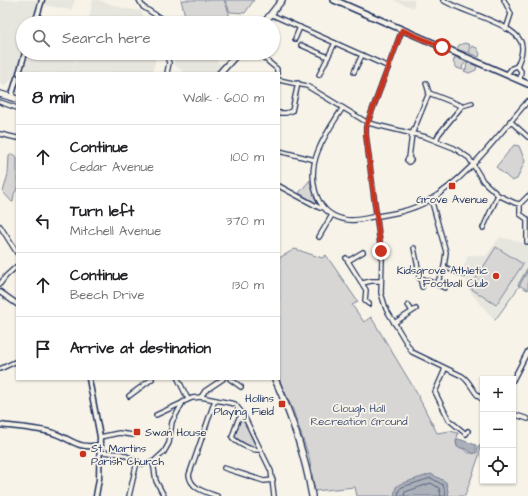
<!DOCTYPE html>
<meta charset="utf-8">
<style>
body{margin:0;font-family:"Architects Daughter",sans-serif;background:#f2f2f2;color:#202124}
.controls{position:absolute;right:12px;bottom:12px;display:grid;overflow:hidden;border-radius:0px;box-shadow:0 1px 3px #0004}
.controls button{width:36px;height:36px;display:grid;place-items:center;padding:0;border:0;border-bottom:1px solid #e0e0e0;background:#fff;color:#202124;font:20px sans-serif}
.stop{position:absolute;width:12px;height:12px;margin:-9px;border:3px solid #c8321e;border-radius:50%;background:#fff}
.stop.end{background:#c8321e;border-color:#fff;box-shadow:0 1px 4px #0008}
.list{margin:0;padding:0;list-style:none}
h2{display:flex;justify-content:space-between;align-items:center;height:52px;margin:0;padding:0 16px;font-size:17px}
h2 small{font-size:13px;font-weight:400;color:#757577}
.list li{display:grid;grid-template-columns:26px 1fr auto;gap:12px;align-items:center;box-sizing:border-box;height:64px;padding:0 16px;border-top:1px solid #e0e0e0}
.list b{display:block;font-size:15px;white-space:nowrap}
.list p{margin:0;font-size:13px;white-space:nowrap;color:#757577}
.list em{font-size:13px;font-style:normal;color:#757577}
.icon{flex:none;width:22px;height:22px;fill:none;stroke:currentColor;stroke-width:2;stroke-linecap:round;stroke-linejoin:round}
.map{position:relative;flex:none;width:528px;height:496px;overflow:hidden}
.search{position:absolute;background:#fff;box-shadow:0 1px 3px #0004;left:16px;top:16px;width:264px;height:44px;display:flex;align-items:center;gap:10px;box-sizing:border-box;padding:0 14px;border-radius:22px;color:#757577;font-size:15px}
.panel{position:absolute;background:#fff;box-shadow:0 1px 3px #0004;left:16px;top:72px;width:264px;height:308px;border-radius:0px}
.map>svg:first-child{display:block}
.built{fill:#e6e5de}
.green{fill:#d7d6d4;stroke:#798299}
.water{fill:#acb0b9;stroke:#727c95}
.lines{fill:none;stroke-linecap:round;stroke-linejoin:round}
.shore{stroke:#556382;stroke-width:1}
.stream{stroke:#727c95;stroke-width:1}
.minor-casing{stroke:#1b2f5e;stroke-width:6}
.tertiary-casing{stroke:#1b2f5e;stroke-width:7}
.secondary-casing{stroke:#1b2f5e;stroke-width:8}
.primary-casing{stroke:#1b2f5e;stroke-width:8}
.trunk-casing{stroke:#1b2f5e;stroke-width:8}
.minor{stroke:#f7f3e8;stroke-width:3.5}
.tertiary{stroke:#f7f3e8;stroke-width:4}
.secondary{stroke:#f7f3e8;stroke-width:5}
.primary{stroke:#f7f3e8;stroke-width:5.5}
.trunk{stroke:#f7f3e8;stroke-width:5.5}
.route{stroke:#c8321e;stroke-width:5}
.poi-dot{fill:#c8321e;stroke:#f7f3e8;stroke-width:1.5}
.labels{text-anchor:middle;stroke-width:3.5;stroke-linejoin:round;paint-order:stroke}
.poi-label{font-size:11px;fill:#1b2f5e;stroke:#f7f3e8;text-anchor:end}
.park-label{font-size:11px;fill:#415076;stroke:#f7f3e8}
</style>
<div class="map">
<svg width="528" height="496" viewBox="0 0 528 496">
<rect width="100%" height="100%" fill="#f7f3e8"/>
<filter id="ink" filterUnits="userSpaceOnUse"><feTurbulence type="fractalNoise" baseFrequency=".025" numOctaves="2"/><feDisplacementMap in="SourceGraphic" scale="8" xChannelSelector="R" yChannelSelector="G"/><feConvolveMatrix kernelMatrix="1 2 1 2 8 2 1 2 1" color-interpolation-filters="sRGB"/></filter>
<g filter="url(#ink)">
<g class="built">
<polygon points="0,0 38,0 31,23 23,23 23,48 15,75 5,86 0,84"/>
<polygon points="46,0 75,0 71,10 44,5"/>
<polygon points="93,0 98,0 126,9 141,11 147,23 88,23"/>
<polygon points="393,0 414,0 414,8"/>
<polygon points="29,53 78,53 73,71 79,53 144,53 156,58 152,73 22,73"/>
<polygon points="179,53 210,53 222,66 216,73 185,73 173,64"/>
<polygon points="500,237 528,244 528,267 518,285 494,320 468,289 465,274 462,272 468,255 486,256"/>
</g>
<g class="green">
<polygon points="181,0 224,0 229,13 229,23 187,23"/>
<polygon points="225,0 254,0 245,13 230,12"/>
<polygon points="465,43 470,45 468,53 457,49 459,45"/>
<polygon points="472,46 477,48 480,54 479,57 469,53"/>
<polygon points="455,57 466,62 462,67 463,70 457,68 453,62"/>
<polygon points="467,62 477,66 476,70 469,73 464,71 466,69"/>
<polygon points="514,145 519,146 525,161 517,179 512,181 496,167"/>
<polygon points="12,154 17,157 17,189 14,194 13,202 12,202 3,192 8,174 9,156"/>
<polygon points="310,180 311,187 317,202 316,203 299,193"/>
<polygon points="496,247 523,264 496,305 470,288"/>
<polygon points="295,249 322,258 326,255 358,302 352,305 364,322 371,317 415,390 437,433 450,431 458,433 456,444 469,453 477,453 478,446 480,445 479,456 465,496 357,496 355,487 315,491 309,457 293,410 279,379 279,258"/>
<polygon points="528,267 528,290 518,285"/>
<polygon points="243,418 256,447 253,448 233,436 239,420"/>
</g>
<g class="water">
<polygon points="459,439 476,445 476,451 474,454 466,449 457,447 456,440"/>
<polygon points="431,474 446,482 449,496 394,496 396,487 400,484"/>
</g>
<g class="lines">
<g class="shore">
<polyline points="398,496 399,490 402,487 431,478 443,485 446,496"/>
<polyline points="404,496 405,492 431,483 439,488 441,496"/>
</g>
<polyline class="stream" points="495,320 518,288 528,270"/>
<g class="minor-casing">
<g id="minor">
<polyline points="139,0 143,7 162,19 163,23"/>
<path d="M443,0C461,12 513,23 521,42C524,50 520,59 517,66L512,68L507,74"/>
<polyline points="504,0 511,14 506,29"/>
<polyline points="270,14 389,67"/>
<polyline points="163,21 173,20 174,23"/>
<path d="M402,30L366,127V135L382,259L381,293L386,309L412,352L462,376C472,383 473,394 483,400"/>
<polyline points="295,39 300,27"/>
<polyline points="301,45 328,57"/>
<polyline points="166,53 169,63 167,73"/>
<polyline points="258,53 277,69 277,73"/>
<polyline points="517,66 521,71 520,80"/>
<polyline points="354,72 362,55"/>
<polyline points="319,75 335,43"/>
<polyline points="279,80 307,86 368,123 426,137 454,148 469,158 483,181 498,195 515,203 520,204 528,196"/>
<polyline points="426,83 429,93"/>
<polyline points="0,102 17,108"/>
<polyline points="462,106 472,103"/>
<path d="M342,109C333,123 324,136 318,151C308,176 313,212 343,219C352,222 363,219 372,217C391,214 411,211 428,201C468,178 498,135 528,101"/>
<polyline points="279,113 286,113 292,111 298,83"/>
<polyline points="510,121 528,137"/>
<polyline points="0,134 17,138"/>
<polyline points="279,151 315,160"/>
<polyline points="409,158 407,160 409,162 411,160 409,158 412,134 429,93 462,106 439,134 436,140"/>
<polyline points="279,186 320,208 323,207"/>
<polyline points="431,199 446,252 444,267 437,284"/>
<polyline points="520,204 520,214 527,219 527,242"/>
<polyline points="0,226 17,253"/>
<polyline points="483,228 498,195"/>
<polyline points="319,237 332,215"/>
<polyline points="414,248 422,287"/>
<polyline points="346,258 366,290 365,301 369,304"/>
<polyline points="348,261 363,252"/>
<polyline points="444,267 464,275"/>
<polyline points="419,277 445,288"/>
<polyline points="363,283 371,281 381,281"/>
<polyline points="0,284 6,276 17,266"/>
<polyline points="408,305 412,311"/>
<polyline points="394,323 416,309"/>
<polyline points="0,369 17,361"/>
<polyline points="445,369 435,392 449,420 466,434 468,431"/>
<polyline points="178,379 188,399"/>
<polyline points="230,379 241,387"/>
<polyline points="513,380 528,351"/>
<polyline points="129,396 152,379"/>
<polyline points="201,397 205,391 223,379"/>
<path d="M215,400L189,475C191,489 205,492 217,496"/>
<path d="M243,414L238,420L232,437C236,443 252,451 259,450"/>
<polyline points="513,414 528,419"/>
<polyline points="156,415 182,403"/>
<polyline points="100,437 119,433 133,435"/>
<polyline points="101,452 122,454 143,464 153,462 164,452 169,443 172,422 183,402 192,398 201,397 235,404 243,414 271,471 274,496"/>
<polyline points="153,462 156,481 164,496"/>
<polyline points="224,468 264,481 273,480"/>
<polyline points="129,496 137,462"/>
</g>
</g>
<g class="tertiary-casing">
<g id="tertiary">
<polyline points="35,23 42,0"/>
<polyline points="19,73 25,53"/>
<polyline points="11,98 17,78"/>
<polyline points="0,292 17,304"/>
<polyline points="89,379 100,437 99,479 96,496"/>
<path d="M0,425C16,427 34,428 50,432C72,438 75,450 101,445"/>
</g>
</g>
<g class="secondary-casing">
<polyline id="secondary" points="334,0 528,84"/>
</g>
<g class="primary-casing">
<polyline id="primary" points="0,94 17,99"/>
</g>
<g class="trunk-casing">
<g id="trunk">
<polyline points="264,23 282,0"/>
<polyline points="220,73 238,53"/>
<path d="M275,379C292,417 305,455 312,496"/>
</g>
</g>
<use href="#minor" class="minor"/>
<use href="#tertiary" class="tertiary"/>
<use href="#secondary" class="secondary"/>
<use href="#primary" class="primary"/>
<use href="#trunk" class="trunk"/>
</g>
</g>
<g class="lines" filter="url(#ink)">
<polyline class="route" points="381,251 366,135 366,127 402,30 442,47"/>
</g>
<g class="poi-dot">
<rect x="448" y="182" width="8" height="8" rx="2"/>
<circle cx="496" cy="276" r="4"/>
<rect x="278" y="400" width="8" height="8" rx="2"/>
<rect x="133" y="428" width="8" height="8" rx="2"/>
<circle cx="83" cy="454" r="4"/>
</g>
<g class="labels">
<g class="poi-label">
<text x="452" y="203" text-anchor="middle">Grove Avenue</text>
<text x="488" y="274">Kidsgrove Athletic<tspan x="488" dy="13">Football Club</tspan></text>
<text x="274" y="402">Hollins<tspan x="274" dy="13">Playing Field</tspan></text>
<text x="145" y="436" text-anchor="start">Swan House</text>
<text x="91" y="452" text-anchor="start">St. Martins<tspan x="91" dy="13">Parish Church</tspan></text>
</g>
<g class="park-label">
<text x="359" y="412">Clough Hall<tspan x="359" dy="13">Recreation Ground</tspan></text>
</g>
</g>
</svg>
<div class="controls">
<button>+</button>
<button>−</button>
<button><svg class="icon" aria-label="locate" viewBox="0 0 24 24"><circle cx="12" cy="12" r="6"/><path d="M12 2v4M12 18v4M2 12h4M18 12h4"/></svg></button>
</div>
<div class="stop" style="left:442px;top:47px"></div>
<div class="stop end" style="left:381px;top:251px"></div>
<div class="search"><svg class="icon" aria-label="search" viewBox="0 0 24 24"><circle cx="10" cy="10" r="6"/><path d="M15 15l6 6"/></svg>Search here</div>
<section class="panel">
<h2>8 min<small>Walk · 600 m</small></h2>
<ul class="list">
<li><svg class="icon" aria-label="ahead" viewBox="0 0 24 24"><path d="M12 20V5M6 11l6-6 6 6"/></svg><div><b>Continue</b><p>Cedar Avenue</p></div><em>100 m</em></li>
<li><svg class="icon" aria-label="left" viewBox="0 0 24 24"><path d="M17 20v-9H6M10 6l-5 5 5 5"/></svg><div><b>Turn left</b><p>Mitchell Avenue</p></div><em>370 m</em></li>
<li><svg class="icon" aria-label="ahead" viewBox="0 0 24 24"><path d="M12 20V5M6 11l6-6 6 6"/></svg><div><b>Continue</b><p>Beech Drive</p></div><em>130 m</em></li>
<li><svg class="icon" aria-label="arrive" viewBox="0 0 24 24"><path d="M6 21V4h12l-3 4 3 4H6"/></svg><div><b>Arrive at destination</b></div></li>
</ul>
</section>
</div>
